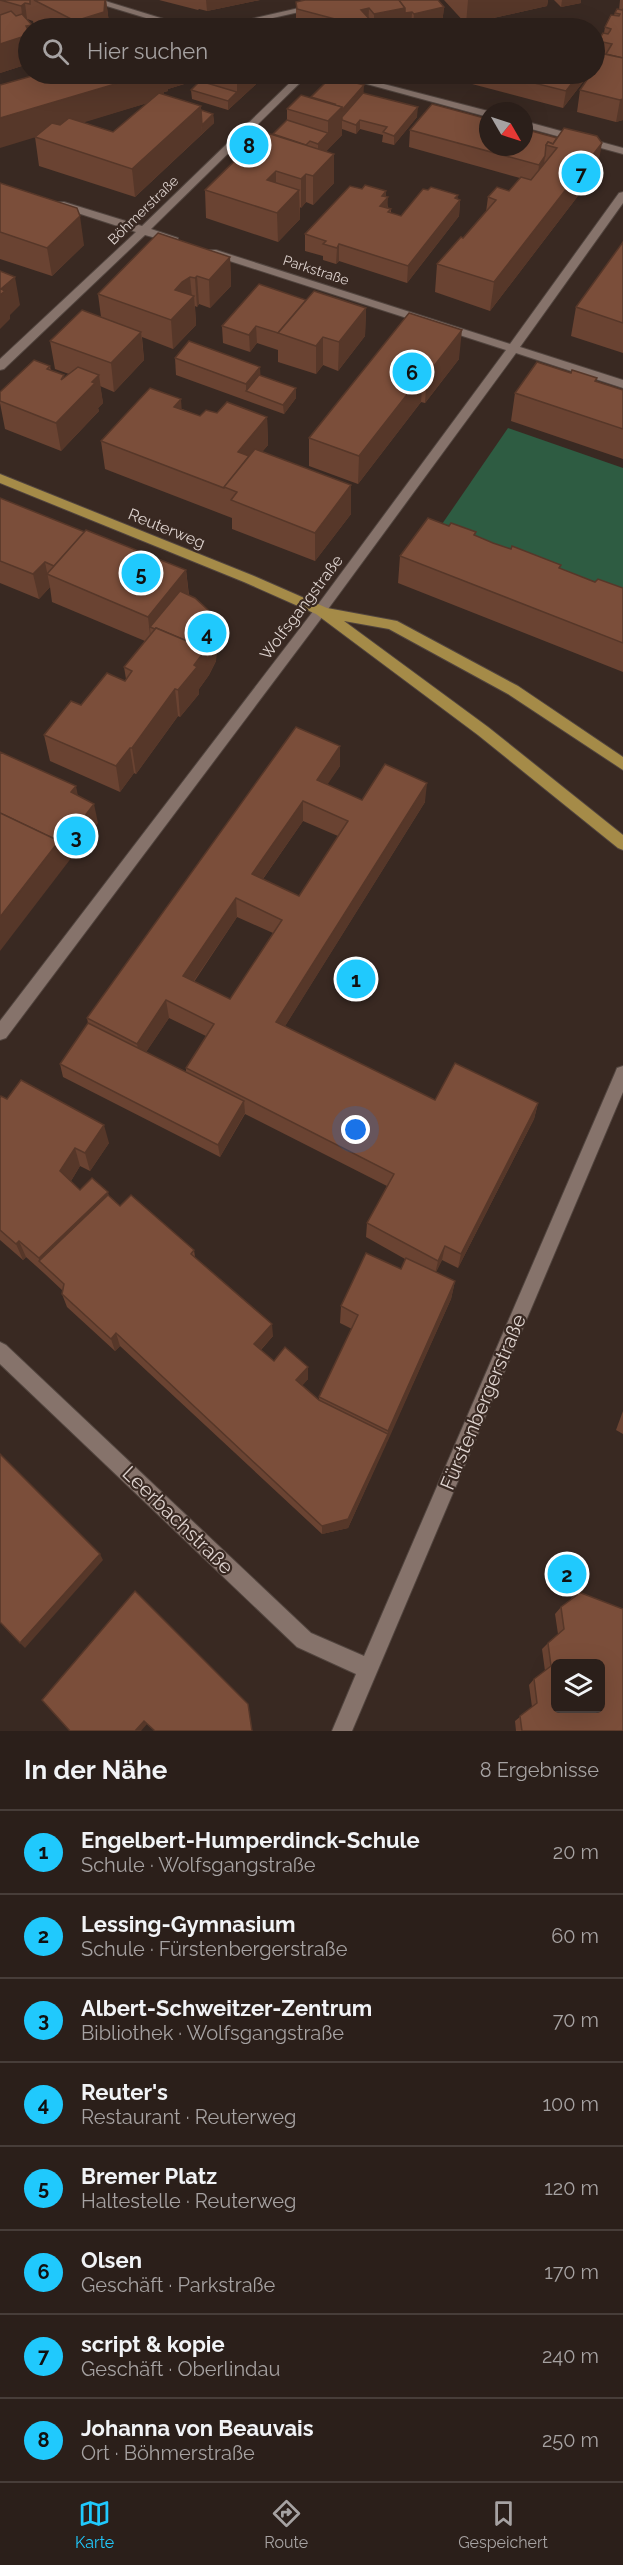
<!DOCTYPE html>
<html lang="de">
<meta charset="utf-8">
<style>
body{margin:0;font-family:Raleway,sans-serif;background:#332723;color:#f1f3f6}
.controls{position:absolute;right:18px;bottom:18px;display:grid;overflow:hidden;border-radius:9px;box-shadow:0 6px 24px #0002}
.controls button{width:54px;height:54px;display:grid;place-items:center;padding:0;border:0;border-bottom:2px solid #473d39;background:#2b1f1a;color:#f1f3f6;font:30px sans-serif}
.compass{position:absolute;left:479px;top:102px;width:54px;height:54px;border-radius:50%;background:#2b1f1a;box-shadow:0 6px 24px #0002;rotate:129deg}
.you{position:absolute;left:356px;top:1130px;width:21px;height:21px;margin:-15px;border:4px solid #fff;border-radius:50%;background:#1a73e8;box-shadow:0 0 0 9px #1a73e833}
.badge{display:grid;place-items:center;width:39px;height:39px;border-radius:50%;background:#20c9fd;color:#111;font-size:20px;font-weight:700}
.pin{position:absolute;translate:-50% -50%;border:3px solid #fff;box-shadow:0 2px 6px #0006}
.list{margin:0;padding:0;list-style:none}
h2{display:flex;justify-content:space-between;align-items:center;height:78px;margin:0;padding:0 24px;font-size:26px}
h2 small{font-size:20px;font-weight:400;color:#a6a2a2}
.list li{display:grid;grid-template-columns:39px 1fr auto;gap:18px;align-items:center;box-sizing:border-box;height:84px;padding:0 24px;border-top:2px solid #473d39}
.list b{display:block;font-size:22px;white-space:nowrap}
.list p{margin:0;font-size:20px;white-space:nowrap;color:#a6a2a2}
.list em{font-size:20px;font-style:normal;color:#a6a2a2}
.icon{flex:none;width:33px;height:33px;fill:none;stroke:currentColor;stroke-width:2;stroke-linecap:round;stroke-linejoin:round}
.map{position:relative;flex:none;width:623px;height:1731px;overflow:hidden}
.search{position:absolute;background:#2b1f1a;box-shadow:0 6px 24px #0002;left:18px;right:18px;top:18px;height:66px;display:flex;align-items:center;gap:15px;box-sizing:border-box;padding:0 21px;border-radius:33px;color:#a6a2a2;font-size:22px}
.sheet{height:750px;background:#2b1f1a}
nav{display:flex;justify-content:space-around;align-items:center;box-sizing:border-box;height:84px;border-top:2px solid #473d39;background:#2b1f1a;font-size:16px;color:#a6a2a2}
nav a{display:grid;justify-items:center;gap:3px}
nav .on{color:#20c9fd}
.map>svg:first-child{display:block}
.green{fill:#2e5c42}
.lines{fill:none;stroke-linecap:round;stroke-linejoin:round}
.street-casing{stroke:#51443e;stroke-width:2}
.primary-casing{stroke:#51443e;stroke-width:2}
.street{fill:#86736b;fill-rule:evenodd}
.primary{fill:#a58b48;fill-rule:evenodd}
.wall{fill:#6a4332;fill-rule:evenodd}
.shaded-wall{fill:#563729}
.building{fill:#7b4e3a;stroke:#563729;stroke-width:1.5;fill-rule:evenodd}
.labels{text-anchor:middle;stroke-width:4.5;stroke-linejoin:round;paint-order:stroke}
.far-street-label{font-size:14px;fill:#ded3cf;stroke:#392922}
.street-label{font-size:16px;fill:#ded3cf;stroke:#392922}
.near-street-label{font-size:20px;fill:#ded3cf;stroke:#392922}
</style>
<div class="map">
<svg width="623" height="1731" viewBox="0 0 623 1731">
<rect width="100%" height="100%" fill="#392922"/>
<polygon class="green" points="508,428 623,468 623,595 440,527"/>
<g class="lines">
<g class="street-casing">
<g id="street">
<polygon points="87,0 102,0 193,28 179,28"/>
<polygon points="334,0 352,0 228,28 212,28"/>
<polygon points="299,74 309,74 151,229 178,238 178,242 174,243 145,235 4,369 0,370 0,359 136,232 56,206 56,202 64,202 142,226"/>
<polygon points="330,74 345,74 488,111 488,117"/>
<polygon points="524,121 623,148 623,154 524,127"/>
<polygon points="623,192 623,203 520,347 623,380 623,388 516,353 320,620 6,1038 0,1040 0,1021 311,614 506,350 208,254 208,250 216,250 510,344 619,193"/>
<polygon points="623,1066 623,1092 352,1731 332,1731 356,1674 297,1647 0,1364 0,1342 6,1345 311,1633 364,1656 615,1073 617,1068"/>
</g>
</g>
<g class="primary-casing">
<polygon id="primary" points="0,474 254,576 327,608 397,621 518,686 623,757 623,770 508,694 389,629 344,621 488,727 623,835 623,850 618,848 478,735 316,614 244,582 0,483"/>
</g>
<use href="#street" class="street"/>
<use href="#primary" class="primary"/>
</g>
<g class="wall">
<polygon points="0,0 106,0 109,23 108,28 39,28 34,25 33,21 27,19 32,25 33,28 28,28 28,64 0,73"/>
<polygon points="159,0 260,0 207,11 199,9 198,10"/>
<polygon points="444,0 548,0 547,6 489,19 488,21 466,24"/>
<polygon points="554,0 581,0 581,3 561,7"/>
<polygon points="620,0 623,0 623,120 616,122 577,112 580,90 601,59 596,58 598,41 604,33 605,27 614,15 615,13 619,10"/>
<polygon points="296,2 444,7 442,24 420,28 296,28"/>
<path d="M39,74H265L266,75L228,110L192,99L191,90L199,82L194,81L168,89V91L164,92V95L201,110L213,114L214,123L135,197L39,166L35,137ZM147,103L113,132L83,122Z"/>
<polygon points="434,74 586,74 586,78 563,108"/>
<polygon points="363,93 417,117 394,145 382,142 383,135 360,129 356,134 342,129 342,135 326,151 334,183 313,205 306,202 301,208 300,207 300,219 278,242 206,218 205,190 273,134 287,120 287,109 311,98 311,97"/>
<polygon points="524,129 597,171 490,311 435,292 437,264 463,238 486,212 488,197 509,191 520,178 409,147 410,130"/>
<polygon points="0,183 84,245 52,276 0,259"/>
<polygon points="386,197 388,208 391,209 391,213 401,216 458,199 460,200 459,216 407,283 339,261 336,264 323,260 323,256 305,251 305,234"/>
<polygon points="623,242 623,353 571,336 576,307"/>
<polygon points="230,257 231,286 210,308 199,304 197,307 195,306 196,325 173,349 142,337 144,360 114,392 100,386 103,403 98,408 99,411 61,451 5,429 0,403 0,392 50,366 51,371 65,378 69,374 55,369 50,341 101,317 98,294"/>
<polygon points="306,300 366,308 365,336 338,371 323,365 316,374 278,362 278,350 257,343 250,352 223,343 222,326"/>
<polygon points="409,313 459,359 425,403 421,402 358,484 309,466 309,438"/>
<polygon points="175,358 261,376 296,398 284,414 176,375"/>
<polygon points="571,373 597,378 596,381 623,390 623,459 511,421 515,393"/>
<polygon points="182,409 200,416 217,413 267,417 268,445 262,452 351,485 351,514 315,561 232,529 232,518 105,469 101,441"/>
<polygon points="0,498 85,532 186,570 189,595 216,628 217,643 216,661 209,675 199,689 199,694 180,717 178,716 136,774 134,773 120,792 50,761 44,735 81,705 125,681 126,679 124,667 145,641 52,602 50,587 39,599 0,583"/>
<polygon points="449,526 476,532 475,536 595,582 623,588 623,672 398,583 400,556"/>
<path d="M296,727L340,766L327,784L362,800L425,802L285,1026L435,1100L538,1103L534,1119L458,1268L442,1260L436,1272L455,1281L451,1299L348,1528L322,1534L120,1346L115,1351L67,1307L62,1294L63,1291L45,1274L26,1257L23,1260L0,1240V1098L109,1143L90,1171L80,1166L71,1181L80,1190L108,1192V1195L120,1206L194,1250L195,1257L273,1336L261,1350L274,1361L308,1379L302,1385L319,1400V1397L352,1329L340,1323L341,1306L401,1269L405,1259L366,1237L367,1223L387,1186L245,1114L220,1157L63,1077L60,1064L88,1023L87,1018ZM303,821L338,836L299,896L263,879ZM237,917L273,933L230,999L194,982ZM169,1018L206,1036L186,1068V1072L146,1052Z"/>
<polygon points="623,1411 623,1434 616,1430"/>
<polygon points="576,1591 623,1731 516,1731 515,1721 532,1707 529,1685 534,1679 545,1671 542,1649 548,1643 558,1634 555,1614 561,1607 570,1600"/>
</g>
<g class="shaded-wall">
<polygon points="105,0 106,0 109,23 108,28 76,28 75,21"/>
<polygon points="206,0 260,0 207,11"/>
<polygon points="468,0 548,0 547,6 489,19 488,21 466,24"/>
<polygon points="562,0 581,0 581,3 561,7"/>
<polygon points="25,3 27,19 23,23 21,6"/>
<polygon points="444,7 442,24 420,28 413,28 414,14"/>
<polygon points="369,8 368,28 361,10"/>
<polygon points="405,8 412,12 411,28 370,28 374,24 374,14"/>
<polygon points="32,25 33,28 28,28 28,64 0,73 0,44 26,26"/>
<polygon points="149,74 193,74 194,81 168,89 168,91 164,92 164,98 0,148 0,118"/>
<polygon points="237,74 265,74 266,75 228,110 228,101 237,92"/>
<polygon points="579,74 586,74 586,78 563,108 566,91"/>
<polygon points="364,85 363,102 342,120 342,135 318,160 318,144 328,133 328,121"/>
<polygon points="623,99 623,120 616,122 620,100"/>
<polygon points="201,106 202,134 135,197 132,169"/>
<polygon points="418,107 417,117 394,145 394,136"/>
<polygon points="213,114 214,123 202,134 202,125"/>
<polygon points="360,120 360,129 356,134 356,125"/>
<polygon points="602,143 597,171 490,311 494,282"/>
<polygon points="334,154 334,183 313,205 313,176"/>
<polygon points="545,156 543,173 537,182 539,165"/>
<polygon points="276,171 276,199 267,180"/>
<polygon points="306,174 306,202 301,208 301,179"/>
<polygon points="299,190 300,219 278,242 277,213"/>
<polygon points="386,191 386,200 388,197 387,214 380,206 382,196"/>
<polygon points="458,195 457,203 460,200 459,216 407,283 408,266"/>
<polygon points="80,216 84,245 52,276 47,248"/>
<polygon points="339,244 339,261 336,264 337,248"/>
<polygon points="230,257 231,286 210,308 209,280"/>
<polygon points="197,276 199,304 197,307 195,278"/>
<polygon points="15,277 20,305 10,315 10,319 0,329 0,295 1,289"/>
<polygon points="190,277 192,298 194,296 196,325 173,349 171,320 175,290 182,282"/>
<polygon points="366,308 365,336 338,371 339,342"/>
<polygon points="256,326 257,343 250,352 249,335"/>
<polygon points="462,330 459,359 425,403 427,375"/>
<polygon points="141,332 144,360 114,392 111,363"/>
<polygon points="323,337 323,365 316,374 316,346"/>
<polygon points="260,367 261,383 246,391 246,384"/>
<polygon points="423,374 421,402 358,484 359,456"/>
<polygon points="99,375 103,403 98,408 99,411 61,451 56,423"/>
<polygon points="296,388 296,398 284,414 283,405"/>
<polygon points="181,399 183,427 174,407"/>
<polygon points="267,417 268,445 250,466 238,452"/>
<polygon points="351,485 351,514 315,561 315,533"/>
<polygon points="45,562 50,587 39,599 33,574"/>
<polygon points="186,570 189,598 150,627 151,644 148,617"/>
<polygon points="216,628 217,643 216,661 209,675 199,689 199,694 180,717 178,690 194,665"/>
<polygon points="175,689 178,716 136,774 132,748"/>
<polygon points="340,746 340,766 317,800 317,780"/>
<polygon points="130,748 134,773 120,792 116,766"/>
<polygon points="427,783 425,802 277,1039 276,1022"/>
<polygon points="76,786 80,806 71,792"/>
<polygon points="303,801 303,821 253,893 252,874"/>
<polygon points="94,804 98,823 0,951 0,917 59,841"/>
<polygon points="236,898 237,917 185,994 183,976"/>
<polygon points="166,1000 169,1018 140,1061 137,1044"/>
<polygon points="244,1101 245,1113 220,1157 218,1145"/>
<polygon points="538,1103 534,1119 458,1268 461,1254"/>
<polygon points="104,1125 109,1143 90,1171 85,1153"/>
<polygon points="75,1148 80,1166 66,1189 60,1171"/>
<polygon points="108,1192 112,1209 39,1261 39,1258"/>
<polygon points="19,1241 26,1257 23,1260 16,1244"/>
<polygon points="445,1246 442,1260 435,1274 438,1261"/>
<polygon points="455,1281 451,1299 386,1445 388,1431"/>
<polygon points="272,1324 273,1336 255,1356 254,1344"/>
<polygon points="116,1333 120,1346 115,1351 111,1339"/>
<polygon points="308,1367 308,1379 297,1392 296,1380"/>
<polygon points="388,1434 386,1445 348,1528 322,1534 322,1526"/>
<polygon points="100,1554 103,1560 25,1648 20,1643"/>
<polygon points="144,1721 147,1724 141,1731 135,1731"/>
</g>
<g class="building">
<polygon points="0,0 30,0 30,4 25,3 21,6"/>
<polygon points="34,0 105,0 104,12 75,21"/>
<polygon points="305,0 399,0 405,8 374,14 369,8 361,10 374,24 370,28 359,28 348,26 350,23 297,9 296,2"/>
<polygon points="399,0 438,0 444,7 414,14 412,12 405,13 405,8"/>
<polygon points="617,9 622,10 623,9 623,58 606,54 612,44 598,41 603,33 608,34 610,31 611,29 605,27 611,15 619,16 620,14 615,13"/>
<polygon points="11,11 16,16 22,14 32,25 26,26 28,30 28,35 0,44 0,15"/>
<polygon points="604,54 623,58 623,99 620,100 580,90 591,74 594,74 594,69"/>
<polygon points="39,74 149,74 0,118 0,85"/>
<polygon points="498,74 579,74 566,91"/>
<polygon points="337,78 364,85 342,110 342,107 334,105 335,104 311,97 329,79"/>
<polygon points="200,81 237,92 228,101 191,90"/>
<polygon points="159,93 201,106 132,169 35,137 52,123 60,125 69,118 113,132"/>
<polygon points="363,93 418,107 394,136 383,132 387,127 360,120 356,125 342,120 342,117"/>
<polygon points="301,95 342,107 328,121 287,109"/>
<polygon points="432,104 488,119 488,147 524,147 524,129 557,138 553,144 548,142 546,145 545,156 539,165 410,130"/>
<polygon points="201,110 213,114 202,125"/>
<polygon points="287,120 328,133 318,144 310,141 306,145 273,134"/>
<polygon points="564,128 597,136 602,143 494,282 437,264 461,237 463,238 496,200 488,197 497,187 509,191 521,177 531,180 557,148 546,145 548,142 553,144"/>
<polygon points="264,132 334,154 313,176 306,174 301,179 276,171 267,180 299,190 277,213 205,190"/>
<polygon points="0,183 77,208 80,216 47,248 0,232"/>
<polygon points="365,185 386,191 382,196 388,197 380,206 391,209 388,212 401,216 423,189 428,190 431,187 458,195 455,198 460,200 408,266 339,244 337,248 323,244 326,241 305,234 350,186 362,189"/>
<polygon points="158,233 230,257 209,280 197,276 195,278 190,277 182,282 175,290 194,296 171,320 98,294"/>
<polygon points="623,242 623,323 576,307"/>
<polygon points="0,271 15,277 1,289 5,291 0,295"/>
<polygon points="259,284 306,300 278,333 256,326 249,335 222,326"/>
<polygon points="314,291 366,308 339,342 323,337 316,346 278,333"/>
<polygon points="82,310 141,332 111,363 50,341"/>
<polygon points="409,313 462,330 427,375 423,374 359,456 309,438"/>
<polygon points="189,341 260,367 246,384 175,358"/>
<polygon points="34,360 50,366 47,369 64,375 61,380 78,367 99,375 92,382 95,383 56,423 0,401 0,392"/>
<polygon points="537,362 571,373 572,370 597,378 595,381 623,390 623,429 515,393"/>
<polygon points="259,375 296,388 283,405 246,391"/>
<polygon points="150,388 181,399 174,407 200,416 206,410 217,413 227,402 267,417 238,452 249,456 224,488 101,441"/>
<polygon points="255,449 351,485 315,533 231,500 237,492 224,487"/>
<polygon points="0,498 85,532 54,566 45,562 33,574 0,561"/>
<polygon points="428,518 449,526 451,523 476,532 474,535 493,543 511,549 512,546 561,565 559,568 595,582 598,579 623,588 623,643 400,556"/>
<polygon points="86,530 186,570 148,617 47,574"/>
<polygon points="180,591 195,598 208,610 216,628 215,645 207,660 206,649 156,628 155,629 150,627"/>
<polygon points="156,628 206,649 194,665 197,667 178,690 175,689 132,748 130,748 116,766 44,735 71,701 81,705 107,673 125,681 132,671 124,667"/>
<path d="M296,727L340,746L317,780L362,800L385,764L427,783L276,1022L435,1100L455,1063L538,1103L461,1254L445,1246L438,1261L367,1223L394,1174L186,1068L214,1024L166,1000L137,1044L87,1018ZM303,801L348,821L299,896L252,874ZM236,898L282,920L230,999L183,976Z"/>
<polygon points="0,752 76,786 71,792 94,804 61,847 59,841 0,813"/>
<polygon points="0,813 59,841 0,917"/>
<polygon points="88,1023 244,1101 218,1145 60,1064"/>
<polygon points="21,1080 104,1125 85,1153 75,1148 60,1171 80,1190 92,1178 108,1192 39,1258 19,1241 16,1244 0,1230 0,1098 1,1096 7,1099"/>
<polygon points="108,1195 120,1206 131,1195 194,1250 191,1254 272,1324 254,1344 274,1361 285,1347 308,1367 296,1380 319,1400 388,1434 348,1519 322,1526 116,1333 111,1339 62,1294 64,1284 39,1261"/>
<polygon points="366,1253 401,1269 406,1258 455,1281 388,1431 319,1397 358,1315 341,1306"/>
<polygon points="0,1454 100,1554 20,1643 0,1622"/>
<polygon points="135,1591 248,1704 252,1731 155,1731 144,1721 135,1731 70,1731 42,1700"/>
<path d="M576,1591L623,1609V1731H522L520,1716L537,1703L534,1679L551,1666L548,1643L564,1629L561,1607L577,1595ZM555,1664H600V1708H555Z"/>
</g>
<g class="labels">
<g class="far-street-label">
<text transform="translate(143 210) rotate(-44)" y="5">Böhmerstraße</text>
<text transform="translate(316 270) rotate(18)" y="5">Parkstraße</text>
</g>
<g class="street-label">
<text transform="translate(167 528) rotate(22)" y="6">Reuterweg</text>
<text transform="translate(301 607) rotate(-53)" y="6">Wolfsgangstraße</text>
</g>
<g class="near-street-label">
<text transform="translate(483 1402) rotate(-67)" y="7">Fürstenbergerstraße</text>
<text transform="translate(178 1520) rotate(44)" y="7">Leerbachstraße</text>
</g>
</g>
</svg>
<div class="controls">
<button><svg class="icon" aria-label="layers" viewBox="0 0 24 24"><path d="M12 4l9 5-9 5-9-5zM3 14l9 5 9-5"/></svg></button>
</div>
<svg class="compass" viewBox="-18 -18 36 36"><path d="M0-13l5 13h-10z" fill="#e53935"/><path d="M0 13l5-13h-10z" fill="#a6a2a2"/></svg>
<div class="you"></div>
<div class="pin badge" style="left:356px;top:979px">1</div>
<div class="pin badge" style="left:567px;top:1574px">2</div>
<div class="pin badge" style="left:76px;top:836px">3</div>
<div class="pin badge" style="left:207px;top:633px">4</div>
<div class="pin badge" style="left:141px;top:573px">5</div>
<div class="pin badge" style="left:412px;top:372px">6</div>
<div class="pin badge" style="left:581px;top:173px">7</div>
<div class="pin badge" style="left:249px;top:145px">8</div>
<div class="search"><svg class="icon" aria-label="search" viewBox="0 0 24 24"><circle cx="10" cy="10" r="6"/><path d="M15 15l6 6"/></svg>Hier suchen</div>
</div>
<section class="sheet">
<h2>In der Nähe<small>8 Ergebnisse</small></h2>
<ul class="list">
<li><span class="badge">1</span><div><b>Engelbert-Humperdinck-Schule</b><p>Schule · Wolfsgangstraße</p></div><em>20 m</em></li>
<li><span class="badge">2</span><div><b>Lessing-Gymnasium</b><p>Schule · Fürstenbergerstraße</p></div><em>60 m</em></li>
<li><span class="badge">3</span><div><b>Albert-Schweitzer-Zentrum</b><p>Bibliothek · Wolfsgangstraße</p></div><em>70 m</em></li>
<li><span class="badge">4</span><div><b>Reuter's</b><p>Restaurant · Reuterweg</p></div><em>100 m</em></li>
<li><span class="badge">5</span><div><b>Bremer Platz</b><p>Haltestelle · Reuterweg</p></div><em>120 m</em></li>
<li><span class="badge">6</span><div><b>Olsen</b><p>Geschäft · Parkstraße</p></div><em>170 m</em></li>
<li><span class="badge">7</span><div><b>script &amp; kopie</b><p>Geschäft · Oberlindau</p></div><em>240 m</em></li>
<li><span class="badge">8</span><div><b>Johanna von Beauvais</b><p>Ort · Böhmerstraße</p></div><em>250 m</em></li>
</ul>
</section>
<nav>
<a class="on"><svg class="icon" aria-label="map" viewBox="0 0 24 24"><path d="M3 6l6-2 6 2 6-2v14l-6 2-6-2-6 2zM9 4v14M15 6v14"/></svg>Karte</a>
<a><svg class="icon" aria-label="directions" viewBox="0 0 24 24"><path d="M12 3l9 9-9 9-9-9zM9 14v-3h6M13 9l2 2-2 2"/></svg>Route</a>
<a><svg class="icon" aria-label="saved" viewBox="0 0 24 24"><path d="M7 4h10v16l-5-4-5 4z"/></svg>Gespeichert</a>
</nav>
